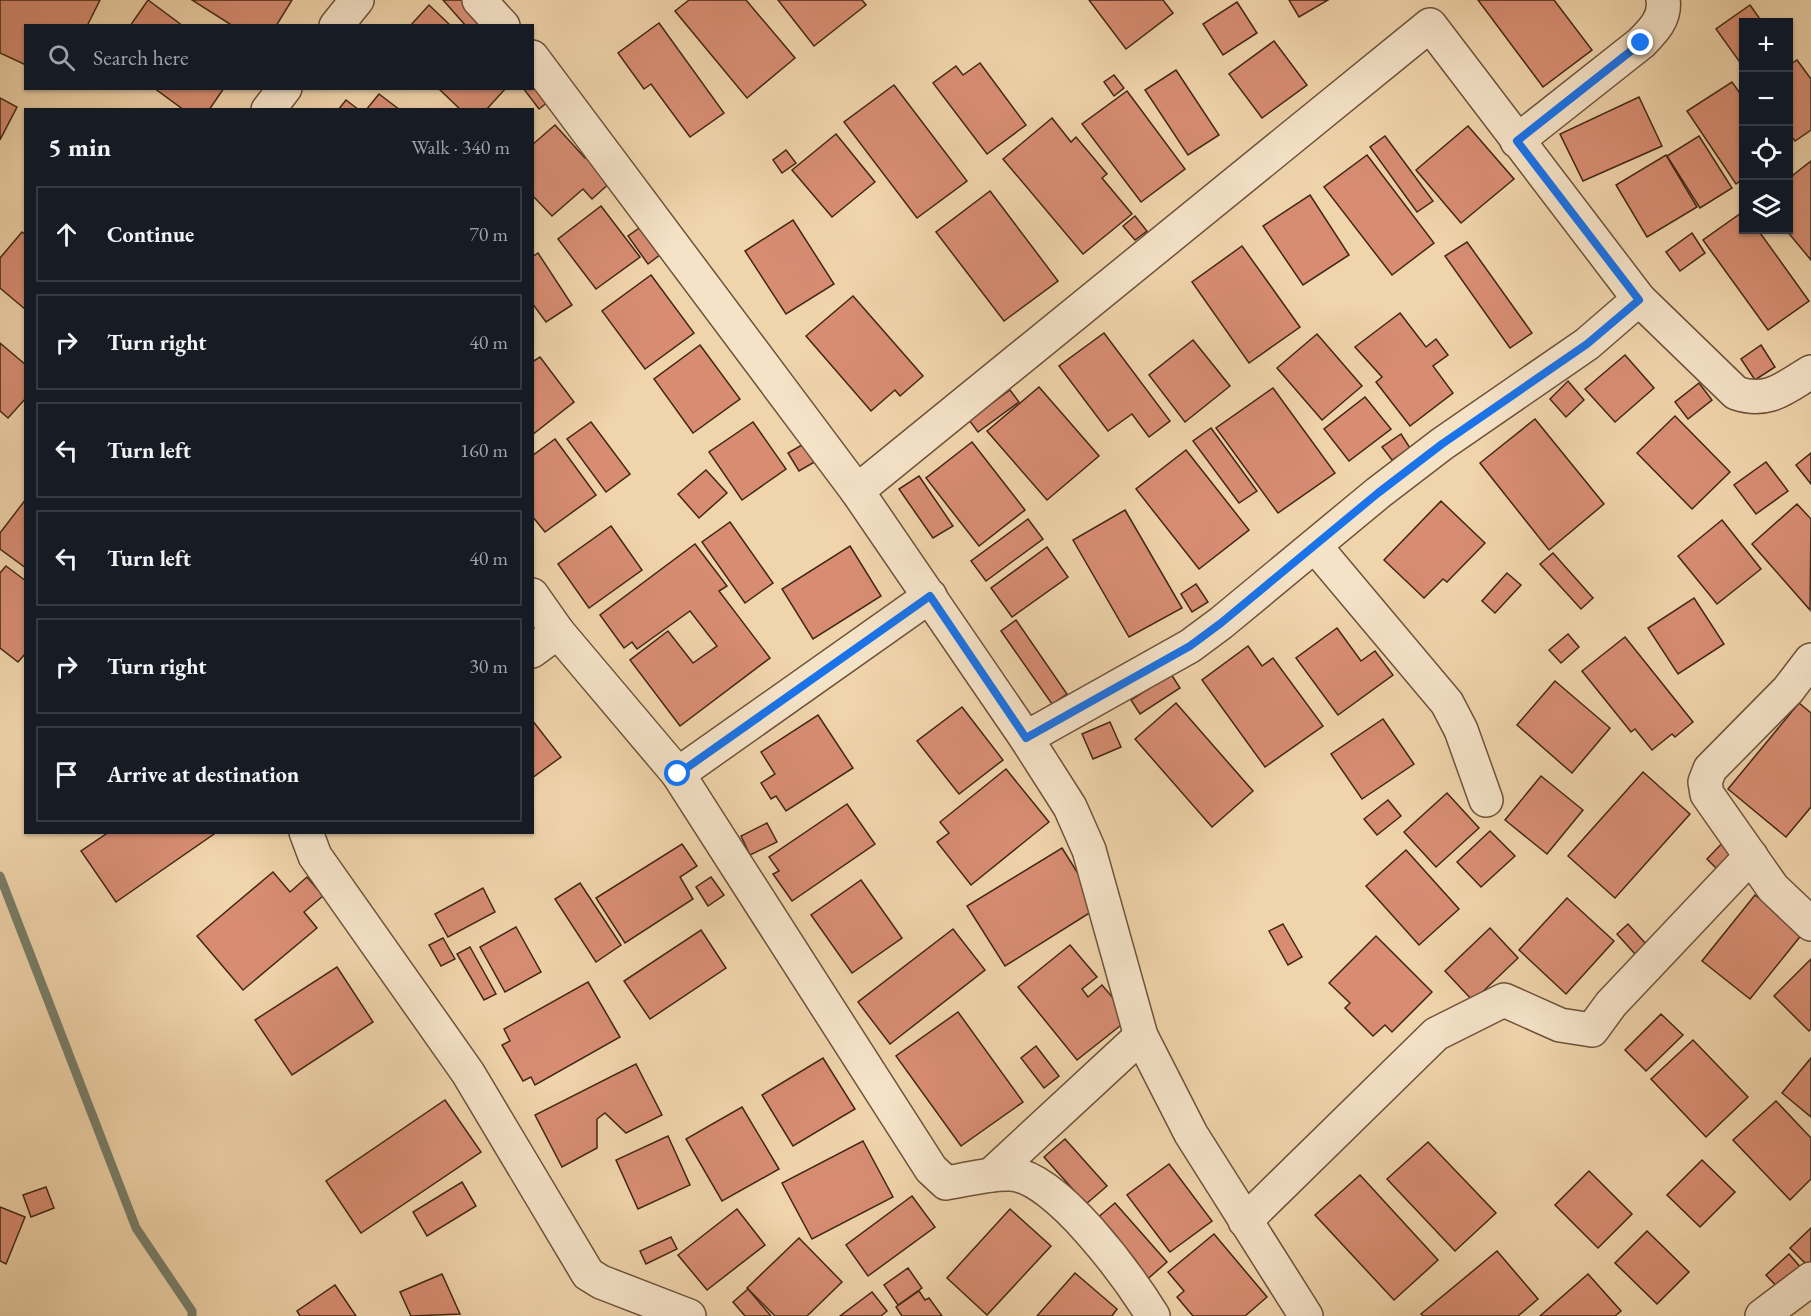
<!DOCTYPE html>
<meta charset="utf-8">
<style>
body{margin:0;font-family:"EB Garamond",serif;background:#242831;color:#f1f3f6}
.controls{position:absolute;right:18px;top:18px;display:grid;overflow:hidden;border-radius:0px;box-shadow:0 2px 4px #0004}
.controls button{width:54px;height:54px;display:grid;place-items:center;padding:0;border:0;border-bottom:2px solid #363941;background:#171b24;color:#f1f3f6;font:30px sans-serif}
.stop{position:absolute;width:18px;height:18px;margin:-14px;border:4px solid #1a73e8;border-radius:50%;background:#fff}
.stop.end{background:#1a73e8;border-color:#fff;box-shadow:0 2px 6px #0008}
.list{margin:0;padding:0;list-style:none}
h2{display:flex;justify-content:space-between;align-items:center;height:78px;margin:0;padding:0 24px;font-size:26px}
h2 small{font-size:20px;font-weight:400;color:#9ea1a6}
.list li{display:grid;grid-template-columns:39px 1fr auto;gap:18px;align-items:center;box-sizing:border-box;height:96px;margin:0 12px 12px;padding:0 12px;border:2px solid #363941;border-radius:0px}
.list b{display:block;font-size:22px;white-space:nowrap}
.list em{font-size:20px;font-style:normal;color:#9ea1a6}
.icon{flex:none;width:33px;height:33px;fill:none;stroke:currentColor;stroke-width:2;stroke-linecap:round;stroke-linejoin:round}
.map{position:relative;flex:none;width:1811px;height:1316px;overflow:hidden}
.search{position:absolute;background:#171b24;box-shadow:0 2px 4px #0004;left:24px;top:24px;width:510px;height:66px;display:flex;align-items:center;gap:15px;box-sizing:border-box;padding:0 21px;border-radius:0px;color:#9ea1a6;font-size:22px}
.panel{position:absolute;background:#171b24;box-shadow:0 2px 4px #0004;left:24px;top:108px;width:510px;height:726px;border-radius:0px}
.map>svg:first-child{display:block}
.lines{fill:none;stroke-linecap:round;stroke-linejoin:round}
.stream{stroke:#787f6a;stroke-width:9}
.building{fill:#d88d73;stroke:#432715;stroke-width:1.5}
.minor-casing{stroke:#6e523a;stroke-width:36}
.minor{stroke:#f5e3c8;stroke-width:33}
.route{stroke:#1a73e8;stroke-width:8}
</style>
<div class="map">
<svg width="1811" height="1316" viewBox="0 0 1811 1316">
<rect width="100%" height="100%" fill="#f0d4ab"/>
<filter id="stains"><feTurbulence type="fractalNoise" baseFrequency=".00333" numOctaves="4"/><feColorMatrix values="0 0 0 0 .2 0 0 0 0 .09 0 0 0 0 .02 0 0 0 .5 -.17"/></filter>
<radialGradient id="worn" r=".72"><stop offset=".6" stop-color="#630" stop-opacity="0"/><stop offset="1" stop-color="#630" stop-opacity=".3"/></radialGradient>
<g class="lines">
<polyline class="stream" points="0,876 136,1228 192,1311 192,1316"/>
</g>
<g class="building">
<polygon points="0,0 100,0 87,26 26,26 26,65 0,53"/>
<polygon points="148,0 183,26 130,26"/>
<polygon points="192,0 292,0 276,26 233,26"/>
<polygon points="443,0 466,0 483,19 475,26 466,26"/>
<polygon points="689,0 746,0 795,58 747,98 675,11"/>
<polygon points="778,0 862,0 866,5 814,46"/>
<polygon points="1089,0 1163,0 1173,13 1126,49"/>
<polygon points="1289,0 1328,0 1299,17"/>
<polygon points="1478,0 1554,0 1592,50 1543,87"/>
<polygon points="1237,2 1257,33 1223,55 1203,24"/>
<polygon points="429,5 451,26 410,26"/>
<polygon points="1750,5 1762,22 1744,22 1744,68 1716,29"/>
<polygon points="659,23 724,113 690,137 651,84 644,89 618,53"/>
<polygon points="1274,41 1307,85 1262,118 1229,74"/>
<polygon points="1797,60 1811,79 1811,130 1795,141 1788,132 1788,66"/>
<polygon points="980,63 1026,125 987,154 933,83 956,66 963,75"/>
<polygon points="1176,70 1219,135 1188,155 1145,90"/>
<polygon points="1114,75 1124,88 1114,96 1104,82"/>
<polygon points="532,78 553,98 539,109 523,88 532,88"/>
<polygon points="1732,82 1744,99 1744,178 1736,184 1687,111"/>
<polygon points="894,85 967,181 917,218 844,122"/>
<polygon points="154,88 224,88 209,110 184,110"/>
<polygon points="438,88 506,88 486,110 461,110"/>
<polygon points="1127,91 1185,169 1141,202 1082,124"/>
<polygon points="379,94 400,110 366,110"/>
<polygon points="1639,97 1662,146 1583,181 1560,134"/>
<polygon points="0,98 17,107 0,140"/>
<polygon points="346,100 359,110 338,110"/>
<polygon points="1052,118 1071,142 1076,137 1107,174 1102,178 1132,214 1083,254 1003,159"/>
<polygon points="555,125 585,158 590,154 613,180 592,199 583,189 552,216 532,195 532,145"/>
<polygon points="1468,126 1514,179 1461,223 1416,170"/>
<polygon points="836,134 875,182 832,217 792,170"/>
<polygon points="1385,136 1433,201 1417,212 1370,147"/>
<polygon points="1699,136 1732,188 1700,208 1667,156"/>
<polygon points="786,150 796,163 782,173 773,160"/>
<polygon points="1367,155 1434,243 1392,275 1324,187"/>
<polygon points="1666,155 1697,207 1647,237 1616,185"/>
<polygon points="1811,161 1811,260 1786,230 1788,230 1788,179"/>
<polygon points="990,191 1058,281 1004,321 936,232"/>
<polygon points="1310,195 1349,255 1303,285 1263,226"/>
<polygon points="601,206 640,257 596,289 558,239"/>
<polygon points="1744,211 1744,230 1758,230 1809,301 1768,330 1703,240"/>
<polygon points="1135,216 1147,231 1135,240 1123,226"/>
<polygon points="793,220 834,284 786,314 745,251"/>
<polygon points="645,224 665,251 648,264 628,236"/>
<polygon points="22,232 26,235 26,310 0,288 0,258"/>
<polygon points="1692,233 1705,253 1680,271 1666,252"/>
<polygon points="1467,242 1532,333 1510,348 1445,256"/>
<polygon points="1242,246 1300,327 1249,363 1192,282"/>
<polygon points="538,253 572,305 546,322 532,303 532,257"/>
<polygon points="651,275 694,333 645,369 602,311"/>
<polygon points="853,296 923,376 900,396 895,390 871,411 806,336"/>
<polygon points="1400,313 1426,347 1436,339 1448,355 1433,366 1453,393 1410,426 1376,382 1382,377 1355,347"/>
<polygon points="1104,333 1170,421 1149,437 1132,414 1108,431 1059,366"/>
<polygon points="1317,334 1362,386 1322,420 1277,368"/>
<polygon points="1193,340 1230,386 1185,422 1149,375"/>
<polygon points="0,343 26,365 26,398 8,418 0,411"/>
<polygon points="700,345 740,399 693,433 654,379"/>
<polygon points="1761,345 1775,367 1755,380 1741,359"/>
<polygon points="1625,355 1654,388 1615,422 1585,389"/>
<polygon points="540,357 574,402 532,435 532,362"/>
<polygon points="1568,381 1584,400 1566,417 1550,399"/>
<polygon points="1699,383 1712,400 1688,419 1675,402"/>
<polygon points="1039,387 1099,456 1047,500 987,431"/>
<polygon points="1273,388 1335,473 1278,513 1216,428"/>
<polygon points="1010,390 1019,402 978,432 969,420"/>
<polygon points="1365,397 1391,429 1349,461 1324,429"/>
<polygon points="1675,416 1730,472 1692,509 1637,453"/>
<polygon points="1535,419 1604,504 1549,550 1480,463"/>
<polygon points="591,422 630,474 606,492 567,439"/>
<polygon points="753,422 786,469 742,500 709,452"/>
<polygon points="1211,428 1257,491 1239,503 1193,441"/>
<polygon points="1401,434 1410,448 1392,460 1382,447"/>
<polygon points="555,439 596,495 545,532 532,516 532,456"/>
<polygon points="807,442 818,460 799,471 788,453"/>
<polygon points="972,442 1025,510 979,546 926,478"/>
<polygon points="1186,450 1249,530 1199,569 1136,489"/>
<polygon points="1811,453 1811,484 1796,465"/>
<polygon points="1766,462 1788,491 1756,514 1734,485"/>
<polygon points="706,470 727,493 699,518 678,494"/>
<polygon points="919,476 953,526 933,538 899,489"/>
<polygon points="26,499 26,568 0,549 0,533"/>
<polygon points="1441,501 1485,543 1447,582 1443,579 1424,598 1384,560"/>
<polygon points="1797,504 1811,519 1810,610 1752,544"/>
<polygon points="1125,510 1182,608 1129,637 1073,540"/>
<polygon points="1028,519 1043,539 986,581 971,561"/>
<polygon points="1722,520 1761,569 1717,604 1678,556"/>
<polygon points="730,522 773,583 745,603 702,542"/>
<polygon points="611,526 642,570 589,608 558,564"/>
<polygon points="695,544 727,586 719,591 770,658 680,726 630,660 668,631 693,663 717,646 690,611 637,649 632,642 624,648 600,615"/>
<polygon points="850,546 881,596 813,639 782,589"/>
<polygon points="1047,547 1068,577 1012,617 991,588"/>
<polygon points="1553,553 1593,598 1581,609 1540,564"/>
<polygon points="6,566 26,581 26,653 18,662 0,648 0,573"/>
<polygon points="1507,573 1521,585 1495,613 1482,601"/>
<polygon points="1196,584 1208,602 1192,612 1181,594"/>
<polygon points="1694,598 1724,644 1678,674 1648,628"/>
<polygon points="1016,620 1067,694 1052,704 1001,631"/>
<polygon points="1337,628 1361,661 1375,651 1393,675 1338,715 1296,658"/>
<polygon points="1568,634 1579,647 1561,663 1549,650"/>
<polygon points="1625,637 1693,722 1675,737 1672,734 1652,750 1635,729 1631,732 1582,671"/>
<polygon points="1248,646 1262,666 1273,658 1323,726 1265,767 1202,680"/>
<polygon points="1171,674 1180,688 1140,714 1131,700"/>
<polygon points="1555,681 1610,728 1572,773 1517,725"/>
<polygon points="1176,703 1253,791 1212,827 1135,739"/>
<polygon points="1799,703 1811,713 1811,807 1786,837 1728,789"/>
<polygon points="962,707 1003,760 959,794 917,741"/>
<polygon points="818,715 853,768 786,811 776,796 771,799 761,783 775,774 761,752"/>
<polygon points="1383,719 1414,764 1362,799 1331,754"/>
<polygon points="532,720 561,757 532,778"/>
<polygon points="1110,722 1121,747 1093,759 1082,734"/>
<polygon points="1006,769 1049,822 971,885 937,842 949,833 940,822"/>
<polygon points="1643,772 1690,814 1615,898 1568,856"/>
<polygon points="1541,776 1583,810 1547,854 1505,820"/>
<polygon points="1447,793 1479,828 1436,867 1404,832"/>
<polygon points="1388,800 1401,816 1377,835 1364,819"/>
<polygon points="847,804 875,844 792,901 773,874 779,871 769,857"/>
<polygon points="767,823 777,842 750,855 741,836"/>
<polygon points="1490,831 1515,856 1481,887 1457,862"/>
<polygon points="109,832 213,832 214,834 116,902 81,851"/>
<polygon points="1728,837 1746,854 1724,876 1707,859"/>
<polygon points="682,844 697,866 680,877 693,899 625,943 596,898"/>
<polygon points="1062,848 1099,907 1005,966 967,906"/>
<polygon points="1406,850 1459,909 1419,945 1366,886"/>
<polygon points="273,872 290,892 307,877 323,896 304,912 317,928 243,990 197,936"/>
<polygon points="711,877 724,895 708,906 696,887"/>
<polygon points="861,880 902,938 852,973 811,915"/>
<polygon points="580,883 621,945 596,962 555,899"/>
<polygon points="483,888 495,912 448,937 435,914"/>
<polygon points="1755,895 1803,933 1750,999 1702,961"/>
<polygon points="1567,898 1614,941 1566,994 1519,950"/>
<polygon points="1283,924 1302,957 1288,965 1269,931"/>
<polygon points="1628,924 1646,944 1635,954 1617,934"/>
<polygon points="516,927 541,972 505,992 480,947"/>
<polygon points="1490,928 1518,958 1473,1001 1445,971"/>
<polygon points="953,929 985,970 890,1044 858,1002"/>
<polygon points="701,930 726,968 650,1019 624,981"/>
<polygon points="1376,936 1432,992 1392,1032 1385,1025 1373,1036 1345,1008 1350,1003 1329,983"/>
<polygon points="443,938 455,959 441,966 429,945"/>
<polygon points="1070,945 1097,977 1082,989 1088,997 1102,985 1130,1018 1077,1060 1018,987"/>
<polygon points="470,947 496,994 484,1000 457,954"/>
<polygon points="1811,959 1811,1029 1809,1031 1774,996"/>
<polygon points="337,967 373,1022 292,1075 255,1020"/>
<polygon points="588,982 620,1037 535,1085 531,1077 523,1081 502,1045 510,1041 504,1029"/>
<polygon points="958,1012 1023,1102 961,1146 896,1056"/>
<polygon points="1661,1014 1683,1035 1646,1071 1625,1050"/>
<polygon points="1693,1040 1748,1097 1706,1137 1651,1079"/>
<polygon points="1036,1046 1059,1076 1044,1088 1021,1058"/>
<polygon points="823,1058 855,1109 793,1146 762,1095"/>
<polygon points="1811,1058 1811,1117 1782,1093"/>
<polygon points="636,1064 662,1115 626,1133 605,1113 597,1119 597,1148 562,1167 535,1115"/>
<polygon points="445,1100 481,1152 361,1233 326,1181"/>
<polygon points="1776,1101 1811,1138 1811,1179 1790,1200 1733,1140"/>
<polygon points="742,1107 779,1169 722,1201 686,1139"/>
<polygon points="668,1136 690,1185 638,1209 616,1160"/>
<polygon points="1065,1139 1107,1186 1086,1204 1044,1157"/>
<polygon points="863,1141 893,1197 812,1239 782,1183"/>
<polygon points="1428,1142 1496,1213 1455,1251 1387,1179"/>
<polygon points="1702,1160 1735,1192 1700,1227 1667,1195"/>
<polygon points="1169,1164 1212,1221 1170,1252 1127,1195"/>
<polygon points="1589,1171 1632,1214 1598,1248 1555,1205"/>
<polygon points="1360,1175 1438,1260 1394,1300 1315,1215"/>
<polygon points="462,1182 476,1206 427,1236 413,1212"/>
<polygon points="46,1187 54,1208 31,1217 23,1195"/>
<polygon points="912,1196 935,1227 868,1276 846,1245"/>
<polygon points="1115,1203 1167,1262 1143,1283 1090,1224"/>
<polygon points="0,1207 25,1217 6,1264 0,1261"/>
<polygon points="737,1209 765,1245 707,1290 678,1255"/>
<polygon points="1010,1209 1051,1246 987,1315 947,1278"/>
<polygon points="1811,1228 1811,1261 1807,1265 1790,1248"/>
<polygon points="1647,1231 1689,1272 1657,1304 1615,1263"/>
<polygon points="1214,1234 1267,1297 1245,1316 1193,1316 1177,1297 1184,1291 1168,1272"/>
<polygon points="671,1237 677,1249 646,1264 640,1251"/>
<polygon points="799,1238 842,1282 807,1316 775,1316 747,1288"/>
<polygon points="1497,1251 1538,1299 1518,1316 1423,1316 1421,1314"/>
<polygon points="1789,1254 1803,1270 1780,1290 1766,1275"/>
<polygon points="908,1268 922,1288 898,1305 884,1285"/>
<polygon points="1075,1273 1117,1309 1112,1316 1037,1316"/>
<polygon points="442,1274 460,1314 411,1316 400,1292"/>
<polygon points="1588,1274 1621,1311 1615,1316 1540,1316"/>
<polygon points="335,1285 356,1316 300,1316 297,1311"/>
<polygon points="748,1289 771,1316 745,1316 733,1302"/>
<polygon points="919,1291 925,1300 929,1298 942,1316 902,1316 896,1307"/>
<polygon points="872,1292 887,1311 881,1316 840,1316"/>
</g>
<g class="lines">
<g class="minor-casing">
<g id="minor">
<polyline points="479,0 503,26"/>
<polyline points="336,26 357,0"/>
<polyline points="532,57 857,491 1026,738 1070,807 1089,850 1141,1036 1191,1134 1306,1316"/>
<polyline points="268,110 285,88"/>
<path d="M1517,141L1641,43C1653,31 1666,18 1663,0"/>
<path d="M857,491L1430,25L1639,299L1736,393C1768,404 1784,388 1811,372"/>
<polyline points="1315,546 1447,703 1461,730 1486,800"/>
<path d="M532,595L558,632L678,774L931,1169L946,1183C966,1180 989,1173 1010,1174C1056,1175 1130,1279 1153,1316"/>
<polyline points="532,651 558,632"/>
<polyline points="1811,660 1788,690 1710,769 1705,782 1707,794 1773,888 1811,924"/>
<polyline points="1026,738 1190,646 1221,623 1378,493 1442,444 1587,344 1639,299"/>
<polyline points="678,774 930,596"/>
<polyline points="306,832 315,856 468,1073 588,1274 601,1282 689,1316"/>
<polyline points="991,1175 1141,1036"/>
<polyline points="1245,1221 1436,1034 1504,1000 1560,1025 1592,1030 1611,1004 1751,856"/>
<polyline points="1762,1316 1811,1279"/>
</g>
</g>
<use href="#minor" class="minor"/>
</g>
<g class="lines">
<polyline class="route" points="678,774 930,596 1026,738 1190,646 1221,623 1378,493 1442,444 1587,344 1639,300 1517,141 1641,43"/>
</g>
<rect width="100%" height="100%" filter="url(#stains)"/>
<rect width="100%" height="100%" fill="url(#worn)"/>
</svg>
<div class="controls">
<button>+</button>
<button>−</button>
<button><svg class="icon" aria-label="locate" viewBox="0 0 24 24"><circle cx="12" cy="12" r="6"/><path d="M12 2v4M12 18v4M2 12h4M18 12h4"/></svg></button>
<button><svg class="icon" aria-label="layers" viewBox="0 0 24 24"><path d="M12 4l9 5-9 5-9-5zM3 14l9 5 9-5"/></svg></button>
</div>
<div class="stop" style="left:678px;top:774px"></div>
<div class="stop end" style="left:1641px;top:43px"></div>
<div class="search"><svg class="icon" aria-label="search" viewBox="0 0 24 24"><circle cx="10" cy="10" r="6"/><path d="M15 15l6 6"/></svg>Search here</div>
<section class="panel">
<h2>5 min<small>Walk · 340 m</small></h2>
<ul class="list">
<li><svg class="icon" aria-label="ahead" viewBox="0 0 24 24"><path d="M12 20V5M6 11l6-6 6 6"/></svg><div><b>Continue</b></div><em>70 m</em></li>
<li><svg class="icon" aria-label="right" viewBox="0 0 24 24"><path d="M7 20v-9h11M14 6l5 5-5 5"/></svg><div><b>Turn right</b></div><em>40 m</em></li>
<li><svg class="icon" aria-label="left" viewBox="0 0 24 24"><path d="M17 20v-9H6M10 6l-5 5 5 5"/></svg><div><b>Turn left</b></div><em>160 m</em></li>
<li><svg class="icon" aria-label="left" viewBox="0 0 24 24"><path d="M17 20v-9H6M10 6l-5 5 5 5"/></svg><div><b>Turn left</b></div><em>40 m</em></li>
<li><svg class="icon" aria-label="right" viewBox="0 0 24 24"><path d="M7 20v-9h11M14 6l5 5-5 5"/></svg><div><b>Turn right</b></div><em>30 m</em></li>
<li><svg class="icon" aria-label="arrive" viewBox="0 0 24 24"><path d="M6 21V4h12l-3 4 3 4H6"/></svg><div><b>Arrive at destination</b></div></li>
</ul>
</section>
</div>
